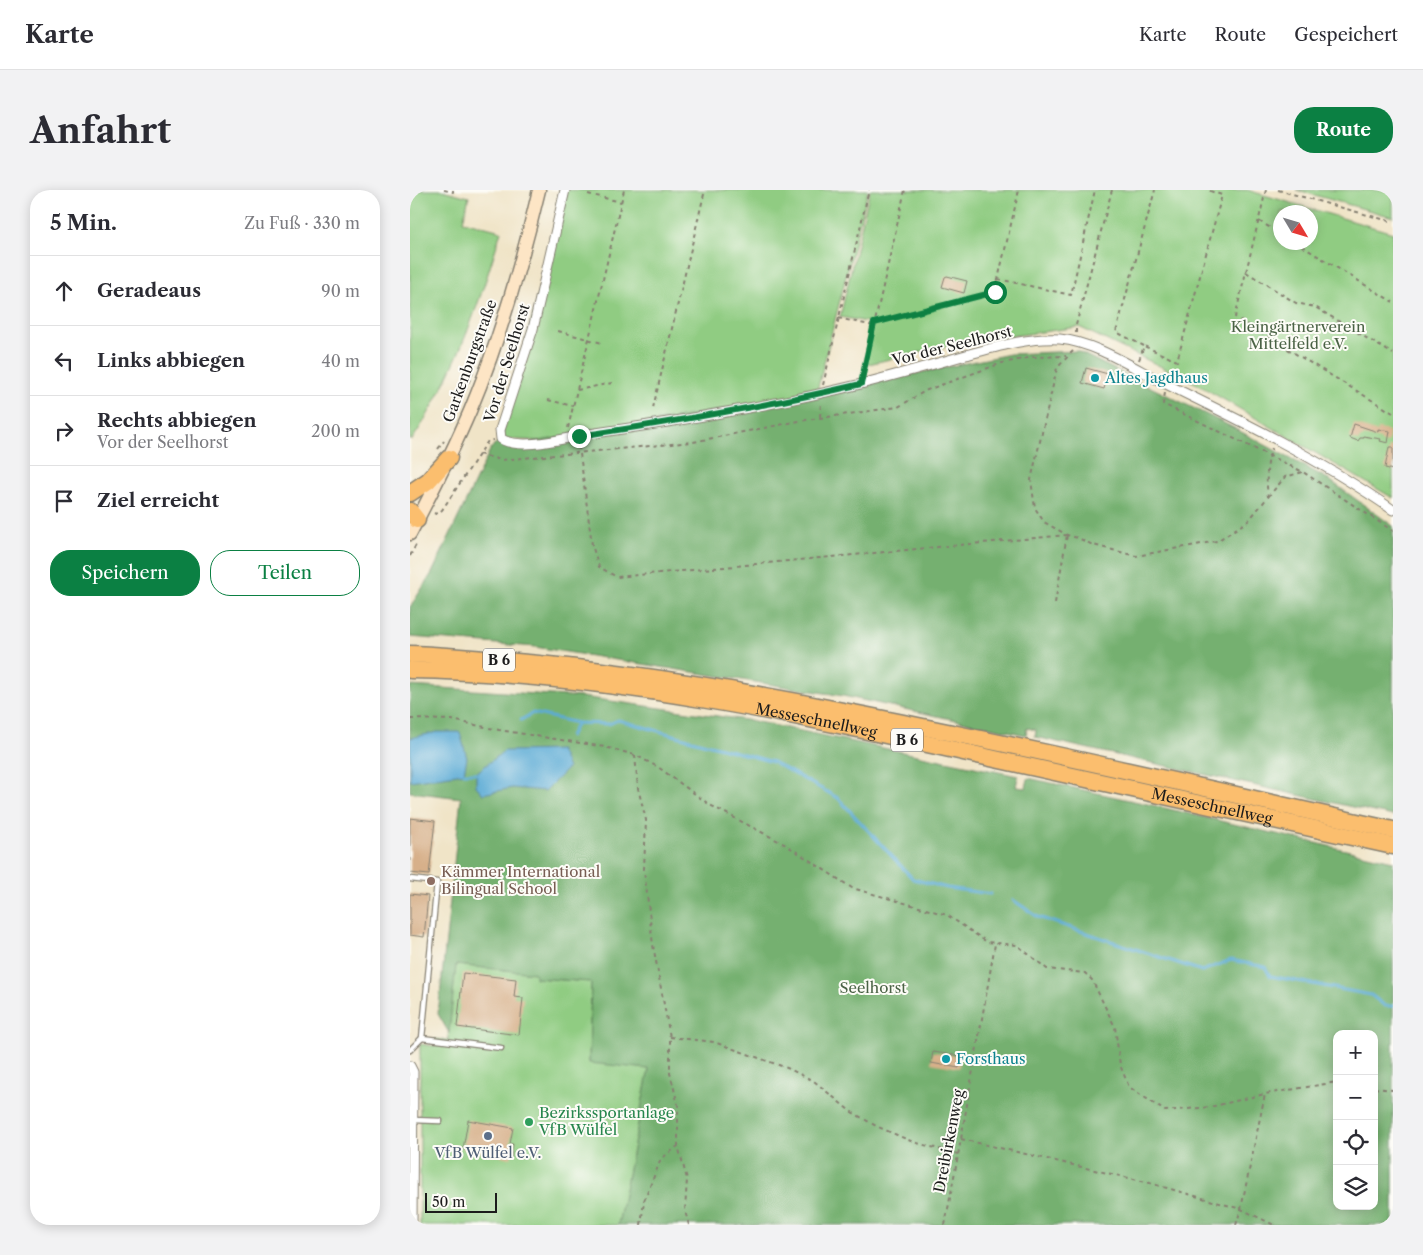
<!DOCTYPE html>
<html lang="de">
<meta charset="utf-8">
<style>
body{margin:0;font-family:"Libre Caslon Text",serif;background:#f2f2f3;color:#2b2b33}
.controls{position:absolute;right:15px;bottom:15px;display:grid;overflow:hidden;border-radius:10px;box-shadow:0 2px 12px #0003}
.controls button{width:45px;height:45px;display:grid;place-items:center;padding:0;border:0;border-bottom:1px solid #e1e1e2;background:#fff;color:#2b2b33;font:25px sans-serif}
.compass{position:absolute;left:863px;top:15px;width:45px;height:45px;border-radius:50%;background:#fff;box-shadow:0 2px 12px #0003;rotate:128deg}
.scale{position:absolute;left:15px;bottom:12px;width:72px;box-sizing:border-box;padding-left:5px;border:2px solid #1c1c1c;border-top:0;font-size:14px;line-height:18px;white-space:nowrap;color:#1c1c1c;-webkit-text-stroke:4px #fdfcf7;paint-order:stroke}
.stop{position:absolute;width:15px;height:15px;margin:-11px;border:4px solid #0b8043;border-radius:50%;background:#fff}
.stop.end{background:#0b8043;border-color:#fff;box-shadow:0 1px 5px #0008}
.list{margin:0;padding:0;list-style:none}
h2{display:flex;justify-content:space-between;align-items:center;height:65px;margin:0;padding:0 20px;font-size:21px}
h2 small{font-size:16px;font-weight:400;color:#7c7c81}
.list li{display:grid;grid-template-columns:32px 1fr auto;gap:15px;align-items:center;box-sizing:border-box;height:70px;padding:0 20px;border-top:1px solid #e1e1e2}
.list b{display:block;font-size:19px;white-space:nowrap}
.list p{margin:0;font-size:16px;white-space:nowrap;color:#7c7c81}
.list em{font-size:16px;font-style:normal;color:#7c7c81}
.actions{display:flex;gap:10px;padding:15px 20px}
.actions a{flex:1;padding:11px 0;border:1px solid #0b8043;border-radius:20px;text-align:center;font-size:18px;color:#0b8043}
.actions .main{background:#0b8043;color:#fff}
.icon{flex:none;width:28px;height:28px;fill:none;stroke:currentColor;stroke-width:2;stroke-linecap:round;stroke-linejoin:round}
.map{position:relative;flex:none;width:983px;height:1035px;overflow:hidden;border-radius:20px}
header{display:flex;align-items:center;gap:30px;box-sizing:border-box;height:70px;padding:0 25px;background:#fff;border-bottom:1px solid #e1e1e2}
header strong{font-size:24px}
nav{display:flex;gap:28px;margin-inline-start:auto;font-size:18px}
.intro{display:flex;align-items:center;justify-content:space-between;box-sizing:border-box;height:120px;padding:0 30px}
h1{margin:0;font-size:35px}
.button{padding:12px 22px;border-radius:20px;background:#0b8043;color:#fff;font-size:18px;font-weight:700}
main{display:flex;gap:30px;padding:0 30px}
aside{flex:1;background:#fff;border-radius:20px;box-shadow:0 2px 12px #0003}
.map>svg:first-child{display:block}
.green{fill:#90cc82;stroke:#56744f;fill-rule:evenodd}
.forest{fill:#74b070;stroke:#486646;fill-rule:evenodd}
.water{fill:#5babd5;stroke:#3c6478}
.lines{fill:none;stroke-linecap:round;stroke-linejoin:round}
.stream{stroke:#5babd5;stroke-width:3}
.building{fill:#d7b08a}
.lane-casing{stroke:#868072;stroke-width:7}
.street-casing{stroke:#868072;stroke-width:11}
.secondary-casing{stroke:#868072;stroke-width:15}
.highway-casing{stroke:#868072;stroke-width:19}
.path{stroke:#868072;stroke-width:2;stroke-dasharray:4 4;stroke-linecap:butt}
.lane{stroke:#fff;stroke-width:4.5}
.street{stroke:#fff;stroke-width:9}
.secondary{stroke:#fde5c5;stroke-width:12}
.highway{stroke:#fbbe6e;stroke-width:16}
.route{stroke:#0b8043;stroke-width:6}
.culture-dot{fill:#0f9aa8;stroke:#fdfcf7;stroke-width:2}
.education-dot{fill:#8d6e63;stroke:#fdfcf7;stroke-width:2}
.leisure-dot{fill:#2e9e5b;stroke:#fdfcf7;stroke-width:2}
.service-dot{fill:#5c6f8a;stroke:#fdfcf7;stroke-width:2}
.labels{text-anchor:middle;stroke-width:4;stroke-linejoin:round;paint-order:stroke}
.shield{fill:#fdfcf7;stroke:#605f5e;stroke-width:1}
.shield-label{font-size:14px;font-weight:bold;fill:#1c1c1c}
.park-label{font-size:15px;fill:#4a6245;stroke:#fdfcf7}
.street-label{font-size:15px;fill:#1c1c1c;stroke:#fdfcf7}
.culture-label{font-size:15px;fill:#0d838f;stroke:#fdfcf7;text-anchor:start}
.education-label{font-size:15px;fill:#785e54;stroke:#fdfcf7;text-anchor:start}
.leisure-label{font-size:15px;fill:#27864d;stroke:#fdfcf7;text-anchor:start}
.service-label{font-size:15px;fill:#4e5e75;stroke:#fdfcf7}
</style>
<header>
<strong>Karte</strong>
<nav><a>Karte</a><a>Route</a><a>Gespeichert</a></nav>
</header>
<div class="intro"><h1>Anfahrt</h1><a class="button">Route</a></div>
<main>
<aside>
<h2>5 Min.<small>Zu Fuß · 330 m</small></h2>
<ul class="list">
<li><svg class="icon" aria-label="ahead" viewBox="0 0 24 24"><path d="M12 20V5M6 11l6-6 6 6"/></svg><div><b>Geradeaus</b></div><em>90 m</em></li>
<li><svg class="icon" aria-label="left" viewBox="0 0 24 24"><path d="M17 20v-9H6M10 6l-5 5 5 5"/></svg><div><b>Links abbiegen</b></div><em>40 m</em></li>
<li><svg class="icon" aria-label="right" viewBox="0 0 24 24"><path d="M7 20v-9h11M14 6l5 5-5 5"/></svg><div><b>Rechts abbiegen</b><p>Vor der Seelhorst</p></div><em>200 m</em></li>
<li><svg class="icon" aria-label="arrive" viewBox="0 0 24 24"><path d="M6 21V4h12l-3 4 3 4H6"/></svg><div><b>Ziel erreicht</b></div></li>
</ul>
<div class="actions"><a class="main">Speichern</a><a>Teilen</a></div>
</aside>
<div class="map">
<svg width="983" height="1035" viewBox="0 0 983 1035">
<rect width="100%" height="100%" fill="#fdfcf7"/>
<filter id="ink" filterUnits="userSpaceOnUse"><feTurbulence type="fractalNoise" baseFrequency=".02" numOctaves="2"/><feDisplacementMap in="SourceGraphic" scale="10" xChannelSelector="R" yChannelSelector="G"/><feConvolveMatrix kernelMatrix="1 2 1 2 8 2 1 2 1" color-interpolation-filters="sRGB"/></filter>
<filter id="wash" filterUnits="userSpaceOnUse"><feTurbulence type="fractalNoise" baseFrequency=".0096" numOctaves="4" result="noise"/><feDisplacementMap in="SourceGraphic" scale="20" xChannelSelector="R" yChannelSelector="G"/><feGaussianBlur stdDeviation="1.12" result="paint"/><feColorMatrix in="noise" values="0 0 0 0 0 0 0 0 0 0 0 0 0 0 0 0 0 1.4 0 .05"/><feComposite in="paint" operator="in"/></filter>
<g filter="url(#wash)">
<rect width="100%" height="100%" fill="#f0e4c7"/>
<g class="green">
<path d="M0,0H32L59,7L53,31L91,41C70,113 44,187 2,250L0,249Z"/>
<polygon points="155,0 458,0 406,205 132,251 91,249"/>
<path d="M460,0H837L983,43V308L787,194L669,137L551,153L454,175L462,133L430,127ZM871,22H901V52H871Z"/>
<polygon points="886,0 983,0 983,27"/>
<polygon points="46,775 126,783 126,788 181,792 179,872 239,879 208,1035 10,1035 10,854 24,856 25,849 38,850"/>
</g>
<g class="forest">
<polygon points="667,161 824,238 918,289 983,336 983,626 625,547 626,540 617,538 616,545 433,506 125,457 0,447 0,417 22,383 81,258 91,249 112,254 411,203 600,164"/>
<path d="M0,496L172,507L343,531L608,586L606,597L616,598L618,588L733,613L983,671V1035H208L239,879L179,873L181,792L125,788V783L46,775L39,843L28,824L51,608L0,602ZM927,844H964V1016H927Z"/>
</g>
<g class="water">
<polygon points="27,542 50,542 57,568 54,583 0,591 0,548"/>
<polygon points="150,560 158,578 135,601 102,598 73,604 66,596 66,583 94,561"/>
</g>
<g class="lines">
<g class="stream">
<polyline points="111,530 123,523 167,533"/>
<polyline points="160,546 167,533 199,534 208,530 363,572 428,608 503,689 537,698 581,704"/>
<polyline points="54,583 66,583"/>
<polyline points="603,710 628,727 792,781 821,770 855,777 860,786 961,805 975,816 983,816"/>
</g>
</g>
<g id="blocks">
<g class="building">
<polygon points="537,86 557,91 554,103 532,97 535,87"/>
<polygon points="676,178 698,184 694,199 672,193"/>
<polygon points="944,234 968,242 968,239 980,241 978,253 970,251 971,249 953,246 953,248 950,248 948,251 940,248"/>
<polygon points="979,257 983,257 983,280 975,278"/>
<polygon points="0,628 25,631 19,685 0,683"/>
<polygon points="0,704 18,706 14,747 0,745"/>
<polygon points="53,783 106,789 104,807 113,808 109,845 47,837"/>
<polygon points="523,862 551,866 549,878 521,873"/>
<polygon points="58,930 103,938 100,954 103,954 101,968 53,959"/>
</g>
</g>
</g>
<g filter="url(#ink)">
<use href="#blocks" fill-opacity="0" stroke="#868072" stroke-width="1"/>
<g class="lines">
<g class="lane-casing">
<g id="lane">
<polyline points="0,689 27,692 12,848 0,860"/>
<polyline points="12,848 91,858"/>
<polyline points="3,930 30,931"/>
</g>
</g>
<g class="street-casing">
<g id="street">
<path d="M155,0L123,139L90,240L91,249C112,261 155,248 179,244C270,231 362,216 451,194C486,185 521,175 556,165C586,157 618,147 650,149C683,152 721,176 750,191C830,230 910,269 983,320"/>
<polyline points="0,876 3,882 2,1035"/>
</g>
</g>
<g class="secondary-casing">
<path id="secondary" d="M0,344C21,304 42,263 60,221C90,150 111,75 129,0"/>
</g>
<g class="highway-casing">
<g id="highway">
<polyline points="0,303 18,291 39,268"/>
<polyline points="0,321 7,330"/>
<path d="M0,464C32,465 64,468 95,471C207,480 318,498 428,520C614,556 798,599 983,640"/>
<path id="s1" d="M0,480C198,483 393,526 585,569C718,599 850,626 983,656"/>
</g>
</g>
<g class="path">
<polyline points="34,0 43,2 43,0"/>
<polyline points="856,0 825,127 983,223"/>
<polyline points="868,0 983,32"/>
<polyline points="178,4 211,12"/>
<polyline points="849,31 871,44"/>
<polyline points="885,52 983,112"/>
<polyline points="836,82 886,113 905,117 983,164"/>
<polyline points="588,89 661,105 685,0"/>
<polyline points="428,128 464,136"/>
<polyline points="464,133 585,102 609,0"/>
<polyline points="148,141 192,153"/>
<polyline points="666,143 666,135 702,0"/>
<polyline points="734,156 706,142 745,0"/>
<path d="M663,161L647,178L621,290L625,318L634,332L657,345L668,348L683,355L726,366L807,351L838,331L858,307C856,290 856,274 862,258"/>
<polyline points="729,170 734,156 767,171 812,5 797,0"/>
<polyline points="453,184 495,0"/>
<polyline points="413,195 459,0"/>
<polyline points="55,200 63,182"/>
<polyline points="167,200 202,193"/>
<polyline points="755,203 753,214 893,282 983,341"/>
<polyline points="138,210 163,216"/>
<polyline points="243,218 295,0"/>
<polyline points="410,227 411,212"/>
<polyline points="158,238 214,0"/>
<polyline points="169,256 182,355 189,377 207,387 657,345"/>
<polyline points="28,259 34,251"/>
<polyline points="69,264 91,270 283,252 389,231 488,217 517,200 592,173 623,167 656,166"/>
<polyline points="858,307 875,287 893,282"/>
<polyline points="24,323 26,324 32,320 78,251 83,250"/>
<polyline points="0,366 7,353"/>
<polyline points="645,413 657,345"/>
<polyline points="0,529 42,530 89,540 195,557 225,565 248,577 300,615 376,655 442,698 537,725 577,752 607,755 637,779 675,783 682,790 705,837 710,875 719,897 755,921 800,917 855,904 927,892"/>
<polyline points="225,565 228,598 236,630 234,679 243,755 260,847 260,883 268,915 268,956 277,989 275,1021 279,1035"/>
<polyline points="260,847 304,852 377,878 404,891 440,921 466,936 503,952 548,964"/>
<polyline points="964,898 983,900"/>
<polyline points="551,949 736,992 831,1019 864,1035"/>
<polyline points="231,1035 234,1011 251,969 268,956"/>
<polyline points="535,1035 551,949 585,754"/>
<polyline points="826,1035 831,1019 855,904"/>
</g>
<use href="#lane" class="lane"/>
<use href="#street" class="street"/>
<use href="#secondary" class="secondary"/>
<use href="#highway" class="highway"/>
</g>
</g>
<g class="lines" filter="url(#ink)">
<path class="route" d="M169,246C263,232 358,216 451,194L464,133L585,102"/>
</g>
<g class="culture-dot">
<circle cx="685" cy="188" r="5"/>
<circle cx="536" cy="869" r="5"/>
</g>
<circle class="education-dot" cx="21" cy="691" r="5"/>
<circle class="leisure-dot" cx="119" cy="932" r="5"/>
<circle class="service-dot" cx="78" cy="946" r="5"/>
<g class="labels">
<g class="shield">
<rect x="73" y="458.5" width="32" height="23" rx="4"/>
<rect x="481" y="538.5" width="32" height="23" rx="4"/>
</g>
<g class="shield-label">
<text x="89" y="475">B 6</text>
<text x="497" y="555">B 6</text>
</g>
<g class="park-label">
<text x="888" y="142">Kleingärtnerverein<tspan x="888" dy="17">Mittelfeld e.V.</tspan></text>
<text x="463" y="803">Seelhorst</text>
</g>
<g class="street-label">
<text transform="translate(542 156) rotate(-14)" y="5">Vor der Seelhorst</text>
<text transform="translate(60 171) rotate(-70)" y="5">Garkenburgstraße</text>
<text transform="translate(97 173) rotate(-73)" y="5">Vor der Seelhorst</text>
<text dy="5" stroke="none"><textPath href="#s1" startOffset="410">Messeschnellweg</textPath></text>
<text dy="5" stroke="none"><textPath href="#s1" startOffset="815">Messeschnellweg</textPath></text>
<text transform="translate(539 951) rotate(-79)" y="5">Dreibirkenweg</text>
</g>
<g class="culture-label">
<text x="695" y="193">Altes Jagdhaus</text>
<text x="546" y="874">Forsthaus</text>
</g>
<g class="education-label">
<text x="31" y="687">Kämmer International<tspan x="31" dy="17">Bilingual School</tspan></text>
</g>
<g class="leisure-label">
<text x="129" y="928">Bezirkssportanlage<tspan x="129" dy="17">VfB Wülfel</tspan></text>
</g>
<g class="service-label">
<text x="78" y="968">VfB Wülfel e.V.</text>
</g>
</g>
</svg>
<div class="controls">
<button>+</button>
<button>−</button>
<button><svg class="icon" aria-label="locate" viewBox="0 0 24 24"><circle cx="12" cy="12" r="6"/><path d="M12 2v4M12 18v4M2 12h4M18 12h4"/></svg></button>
<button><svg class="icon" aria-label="layers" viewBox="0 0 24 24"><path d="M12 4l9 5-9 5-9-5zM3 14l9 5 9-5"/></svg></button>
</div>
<svg class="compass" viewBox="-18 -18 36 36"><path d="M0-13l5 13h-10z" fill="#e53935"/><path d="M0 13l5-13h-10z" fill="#7c7c81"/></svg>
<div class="scale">50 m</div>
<div class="stop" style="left:585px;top:102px"></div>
<div class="stop end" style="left:169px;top:246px"></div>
</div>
</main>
